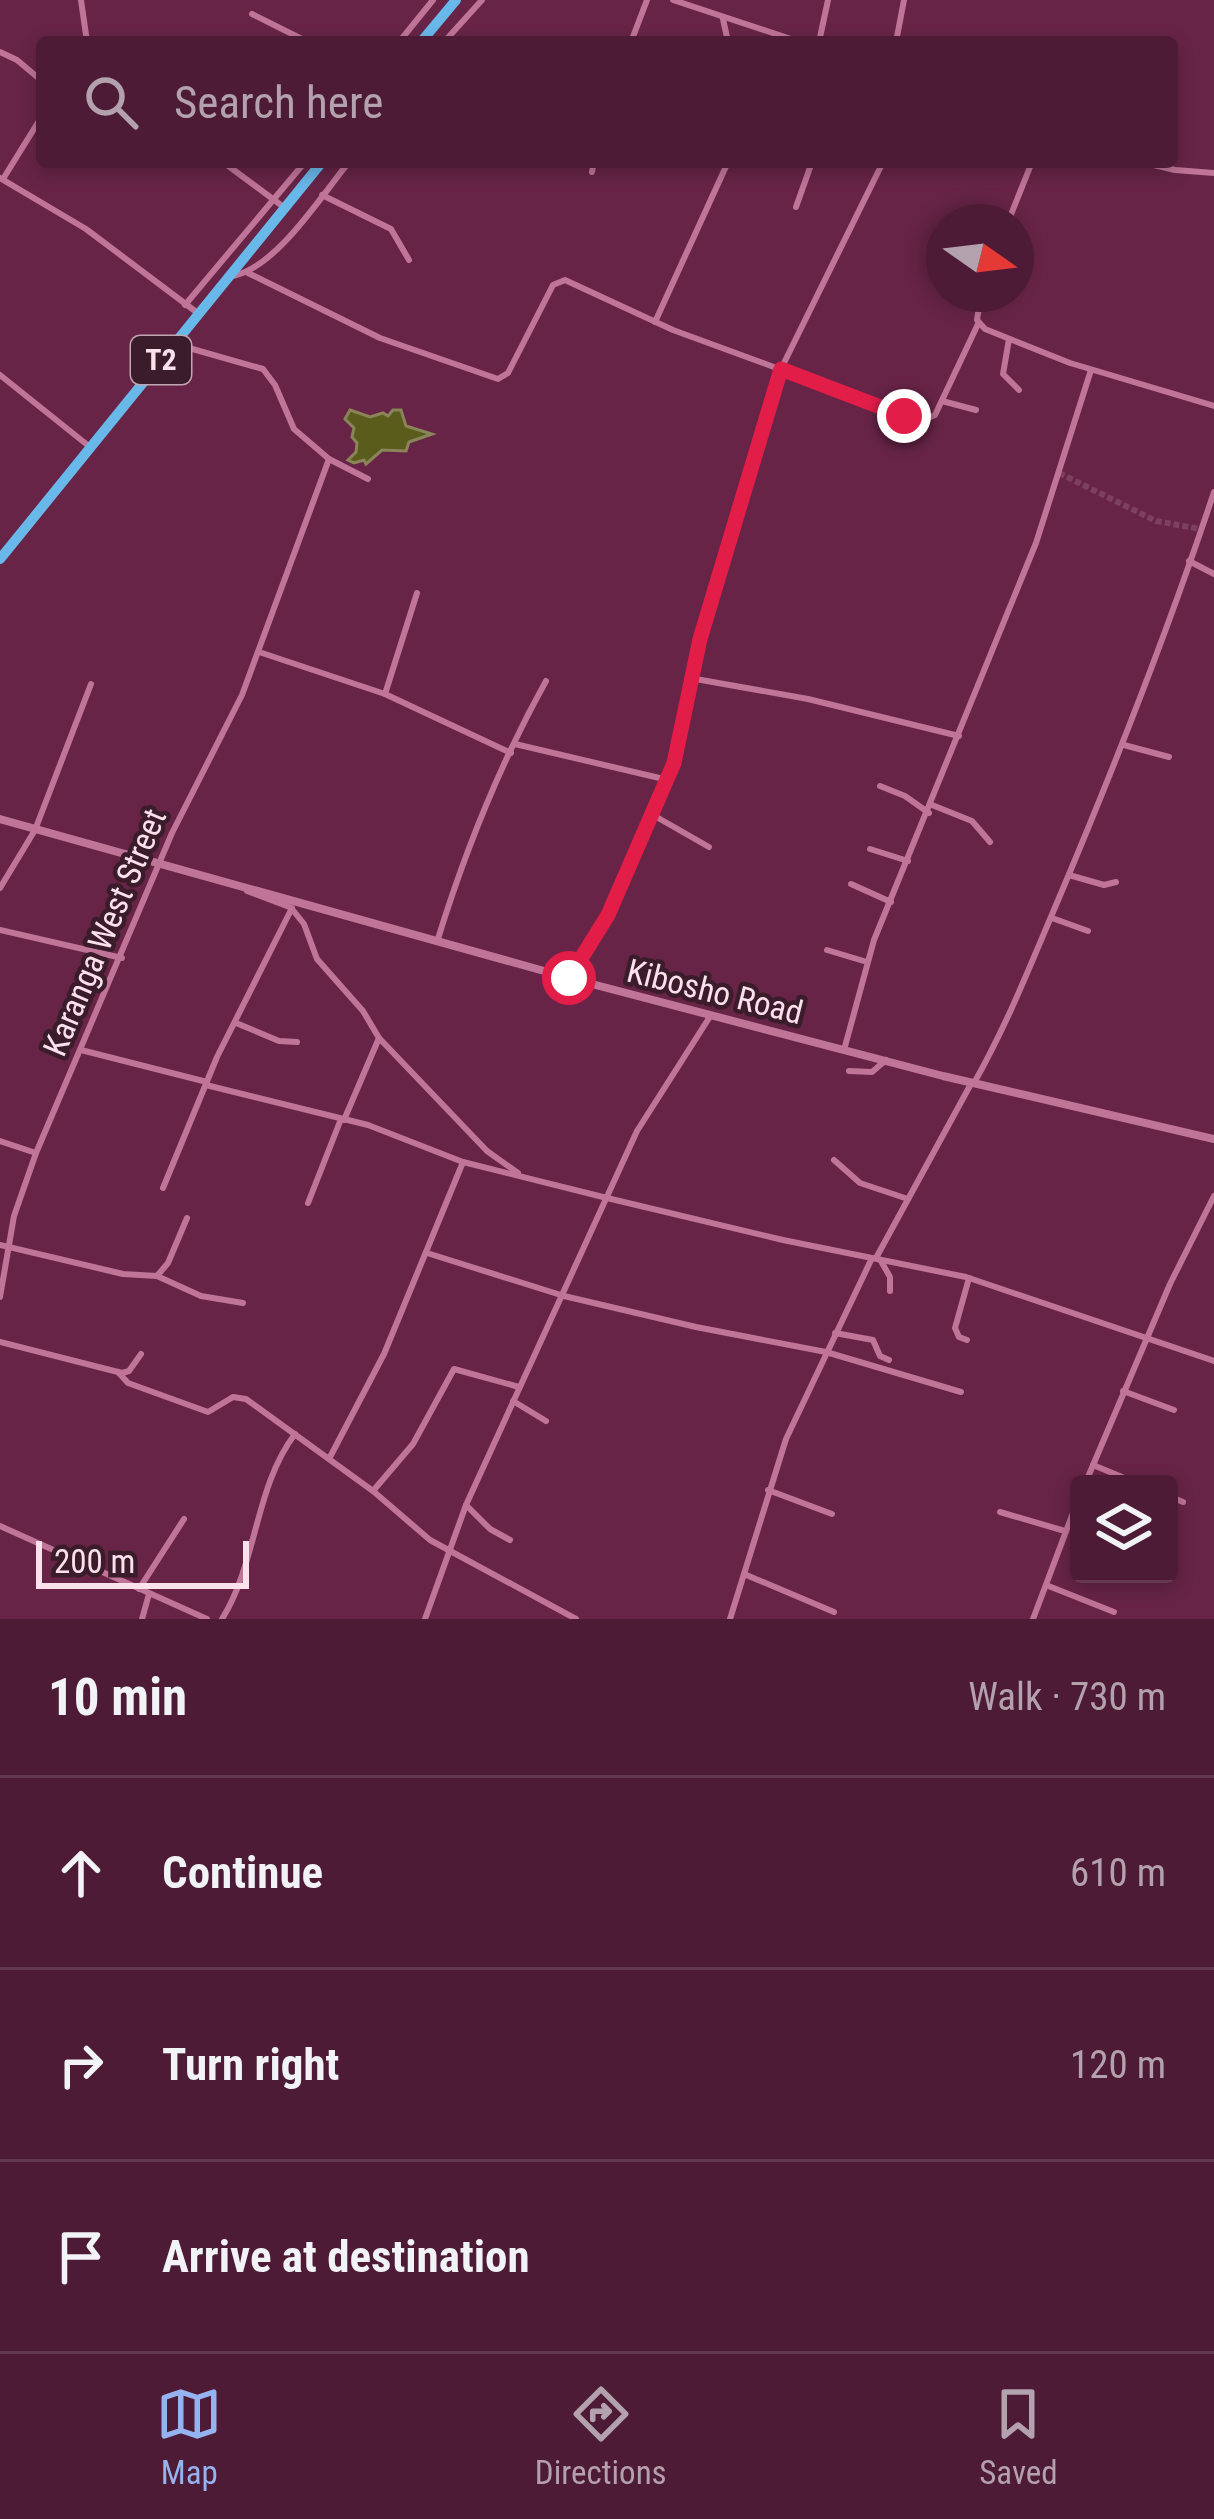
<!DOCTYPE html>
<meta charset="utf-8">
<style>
body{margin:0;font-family:"Roboto Condensed",sans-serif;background:#572841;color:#f1f3f6}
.controls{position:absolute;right:36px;bottom:36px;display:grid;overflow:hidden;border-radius:12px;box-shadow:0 6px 18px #0003}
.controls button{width:108px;height:108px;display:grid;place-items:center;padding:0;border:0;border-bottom:3px solid #643950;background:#4d1b35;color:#f1f3f6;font:60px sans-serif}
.compass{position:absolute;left:926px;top:204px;width:108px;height:108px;border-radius:50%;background:#4d1b35;box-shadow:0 6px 18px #0003;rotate:104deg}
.scale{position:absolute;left:36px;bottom:30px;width:213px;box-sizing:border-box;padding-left:12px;border:6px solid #fbe1eb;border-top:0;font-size:33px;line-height:42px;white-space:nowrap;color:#fbe1eb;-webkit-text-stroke:9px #3a1c2a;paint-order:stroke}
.stop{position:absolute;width:36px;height:36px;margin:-27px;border:9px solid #e11d48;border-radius:50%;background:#fff}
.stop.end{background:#e11d48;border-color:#fff;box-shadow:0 3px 12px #0008}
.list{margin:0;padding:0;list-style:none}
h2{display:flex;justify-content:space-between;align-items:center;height:156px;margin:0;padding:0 48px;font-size:51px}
h2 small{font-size:39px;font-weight:400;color:#b3a1ad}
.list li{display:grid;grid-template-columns:78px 1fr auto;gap:36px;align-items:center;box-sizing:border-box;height:192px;padding:0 48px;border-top:3px solid #643950}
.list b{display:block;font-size:45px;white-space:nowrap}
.list em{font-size:39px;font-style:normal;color:#b3a1ad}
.icon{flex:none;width:66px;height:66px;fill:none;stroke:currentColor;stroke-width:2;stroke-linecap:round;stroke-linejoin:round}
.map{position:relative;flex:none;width:1214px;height:1619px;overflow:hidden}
.search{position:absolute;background:#4d1b35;box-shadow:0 6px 18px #0003;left:36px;right:36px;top:36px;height:132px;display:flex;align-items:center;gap:30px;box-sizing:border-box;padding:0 42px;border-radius:12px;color:#b3a1ad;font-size:45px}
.sheet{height:732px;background:#4d1b35}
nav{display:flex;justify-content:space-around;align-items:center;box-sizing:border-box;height:168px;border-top:3px solid #643950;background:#4d1b35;font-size:33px;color:#b3a1ad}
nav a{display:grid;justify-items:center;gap:6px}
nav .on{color:#95b2f1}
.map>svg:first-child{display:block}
.water{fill:#595c1b;stroke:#8a8459;stroke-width:3}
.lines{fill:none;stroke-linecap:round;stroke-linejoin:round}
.minor-tunnel{stroke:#7d4060;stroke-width:6;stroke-dasharray:6 3;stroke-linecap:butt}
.minor{stroke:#c07497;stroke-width:6}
.tertiary{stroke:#c07497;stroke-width:8}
.trunk{stroke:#69b8ea;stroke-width:10}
.route{stroke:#e11d48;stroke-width:15}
.labels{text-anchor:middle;stroke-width:9;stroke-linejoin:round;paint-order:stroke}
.shield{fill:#3a1c2a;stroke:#c1a6b1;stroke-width:3}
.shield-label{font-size:30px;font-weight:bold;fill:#fbe1eb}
.street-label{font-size:33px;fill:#fbe1eb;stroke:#3a1c2a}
</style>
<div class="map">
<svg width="1214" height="1619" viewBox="0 0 1214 1619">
<rect width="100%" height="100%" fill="#672447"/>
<polygon class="water" points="350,410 370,417 383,413 388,416 393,410 401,410 406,426 432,434 409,442 406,451 382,450 366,464 364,460 354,463 348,460 356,452 357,443 352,437 354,428 345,419"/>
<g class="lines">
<polyline class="minor-tunnel" points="1059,473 1156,521 1200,529"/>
<g class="minor">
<polyline points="81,0 87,42"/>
<polyline points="673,0 800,42"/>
<polyline points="252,14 308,42"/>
<polyline points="723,19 728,42"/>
<polyline points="399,42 433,0"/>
<polyline points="444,42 482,0"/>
<polyline points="631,42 647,0"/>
<polyline points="819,42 828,0"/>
<polyline points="896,42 904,0"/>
<polyline points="0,52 17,60 42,81"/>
<polyline points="223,162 285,208"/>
<polyline points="1141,162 1175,170 1214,173"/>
<polyline points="592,172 594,162"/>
<polyline points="0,178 86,229 199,314"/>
<polyline points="3,179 42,116"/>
<polyline points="322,195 391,229 409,260"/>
<polyline points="796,207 812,162"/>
<polyline points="1008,222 1032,162"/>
<polyline points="248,273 380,338 498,379 508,373 553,285 565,280 673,330 921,421 935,415 978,324"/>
<path d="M233,276C277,267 321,196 349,162"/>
<polyline points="981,294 977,320 985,329 1070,363 1214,406"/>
<polyline points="185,305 305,162"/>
<polyline points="655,322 728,162"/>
<polyline points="1009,339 1003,374 1019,390"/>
<polyline points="175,344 263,369 275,385 294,429 329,459 368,479"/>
<polyline points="0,375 90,447"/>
<polyline points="942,401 976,410"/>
<polyline points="1189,561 1214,574"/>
<polyline points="259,652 385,694 511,753"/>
<polyline points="690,678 808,699 959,736"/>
<polyline points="385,694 417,593"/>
<polyline points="515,744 668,780"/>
<polyline points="1124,745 1169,757"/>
<polyline points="880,786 905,796 929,813"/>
<polyline points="932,805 972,821 990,842"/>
<polyline points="653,815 709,847"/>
<polyline points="870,849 908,861"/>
<polyline points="1069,875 1104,885 1116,882"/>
<polyline points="851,884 891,902"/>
<polyline points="0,888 35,830 91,684"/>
<polyline points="292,909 304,924 317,959 363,1011 379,1038 487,1151 518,1173"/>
<polyline points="1052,918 1088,931"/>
<polyline points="0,930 122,958"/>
<path d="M437,942C464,854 501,762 546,681"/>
<polyline points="827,950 867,962"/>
<polyline points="569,978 608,915 668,780 701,639 781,369 883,162"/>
<polyline points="236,1023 279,1041 297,1042"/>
<polyline points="81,1050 207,1082"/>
<polyline points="844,1050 874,940 1036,543 1091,370"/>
<polyline points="849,1071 872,1072 886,1060"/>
<path d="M974,1083C1008,1023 1032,961 1059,898C1116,763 1168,631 1214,492"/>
<polyline points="206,1085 368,1125 463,1162 607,1198 783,1240 966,1277 1214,1361"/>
<polyline points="344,1120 379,1038"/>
<polyline points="0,1141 36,1153"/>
<polyline points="834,1160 860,1183 908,1199"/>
<polyline points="163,1188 217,1057 292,908 247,891"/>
<polyline points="308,1203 341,1119"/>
<polyline points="0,1245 123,1274 157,1276 168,1263 187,1218"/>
<polyline points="427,1253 564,1296 696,1327 826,1352 961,1392"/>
<polyline points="876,1258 972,1082"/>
<polyline points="881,1261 890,1277 890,1291"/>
<polyline points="157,1276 201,1296 243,1303"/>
<polyline points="0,1297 14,1216 36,1153 172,833 242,695 329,459"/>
<polyline points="835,1333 873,1340 880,1356 889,1360"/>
<polyline points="967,1340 959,1337 955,1328 969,1278"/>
<polyline points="0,1342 122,1373 129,1371 141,1354"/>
<polyline points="118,1372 128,1383 208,1412 233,1397 246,1399 373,1491 430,1540 576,1619"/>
<polyline points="1123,1391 1174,1410"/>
<polyline points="513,1401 546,1421"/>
<polyline points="329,1459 384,1354 463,1162"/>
<polyline points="1093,1465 1139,1484"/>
<polyline points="1085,1484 1170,1284 1214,1196"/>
<polyline points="768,1490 832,1514"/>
<polyline points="373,1491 413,1444 454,1369 519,1387"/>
<polyline points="1169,1496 1183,1502"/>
<polyline points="466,1505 490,1529 510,1540"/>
<polyline points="1000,1512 1065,1531"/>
<polyline points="0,1526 207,1619"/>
<polyline points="744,1574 834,1612"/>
<polyline points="1046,1585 1114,1612"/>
<polyline points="139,1589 184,1519"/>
<polyline points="142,1619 149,1594"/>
<path d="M222,1619C257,1563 255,1486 295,1434"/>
<polyline points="425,1619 466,1505 637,1131 711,1015"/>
<polyline points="730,1619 786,1439 872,1258"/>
<polyline points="1033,1619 1079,1497"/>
</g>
<polyline class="tertiary" points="0,819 569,978 943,1076 1214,1139"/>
<g class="trunk">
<polyline points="421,42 456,0"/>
<polyline points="0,559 322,162"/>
</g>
</g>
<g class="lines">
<polyline class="route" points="569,978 608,915 674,763 700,639 781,369 904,416"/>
</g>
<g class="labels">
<rect class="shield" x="131" y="336" width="60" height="48" rx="9"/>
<g class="shield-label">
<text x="161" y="370">T2</text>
</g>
<g class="street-label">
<text transform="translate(104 932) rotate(-67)" y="12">Karanga West Street</text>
<text transform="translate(715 991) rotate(14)" y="12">Kibosho Road</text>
</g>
</g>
</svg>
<div class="controls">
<button><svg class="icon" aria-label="layers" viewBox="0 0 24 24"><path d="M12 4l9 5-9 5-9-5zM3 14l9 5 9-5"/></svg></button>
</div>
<svg class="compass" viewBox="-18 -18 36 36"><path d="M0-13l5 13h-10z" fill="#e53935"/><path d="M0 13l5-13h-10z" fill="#b3a1ad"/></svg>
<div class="scale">200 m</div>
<div class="stop" style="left:569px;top:978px"></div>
<div class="stop end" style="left:904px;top:416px"></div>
<div class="search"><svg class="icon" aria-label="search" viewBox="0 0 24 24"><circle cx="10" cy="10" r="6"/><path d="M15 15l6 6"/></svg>Search here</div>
</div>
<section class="sheet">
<h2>10 min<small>Walk · 730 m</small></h2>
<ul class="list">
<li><svg class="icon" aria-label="ahead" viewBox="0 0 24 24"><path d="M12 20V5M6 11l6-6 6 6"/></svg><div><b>Continue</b></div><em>610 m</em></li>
<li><svg class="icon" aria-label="right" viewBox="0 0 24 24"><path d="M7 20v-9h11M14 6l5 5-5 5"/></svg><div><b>Turn right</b></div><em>120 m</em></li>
<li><svg class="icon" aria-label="arrive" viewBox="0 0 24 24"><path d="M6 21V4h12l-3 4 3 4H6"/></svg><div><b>Arrive at destination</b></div></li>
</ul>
</section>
<nav>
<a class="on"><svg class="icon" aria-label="map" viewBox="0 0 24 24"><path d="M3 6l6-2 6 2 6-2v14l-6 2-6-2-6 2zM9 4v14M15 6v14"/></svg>Map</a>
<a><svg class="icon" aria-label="directions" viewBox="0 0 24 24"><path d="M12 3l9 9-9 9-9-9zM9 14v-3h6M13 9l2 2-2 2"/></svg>Directions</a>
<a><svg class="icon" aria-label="saved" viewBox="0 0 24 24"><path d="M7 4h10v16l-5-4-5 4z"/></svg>Saved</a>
</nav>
